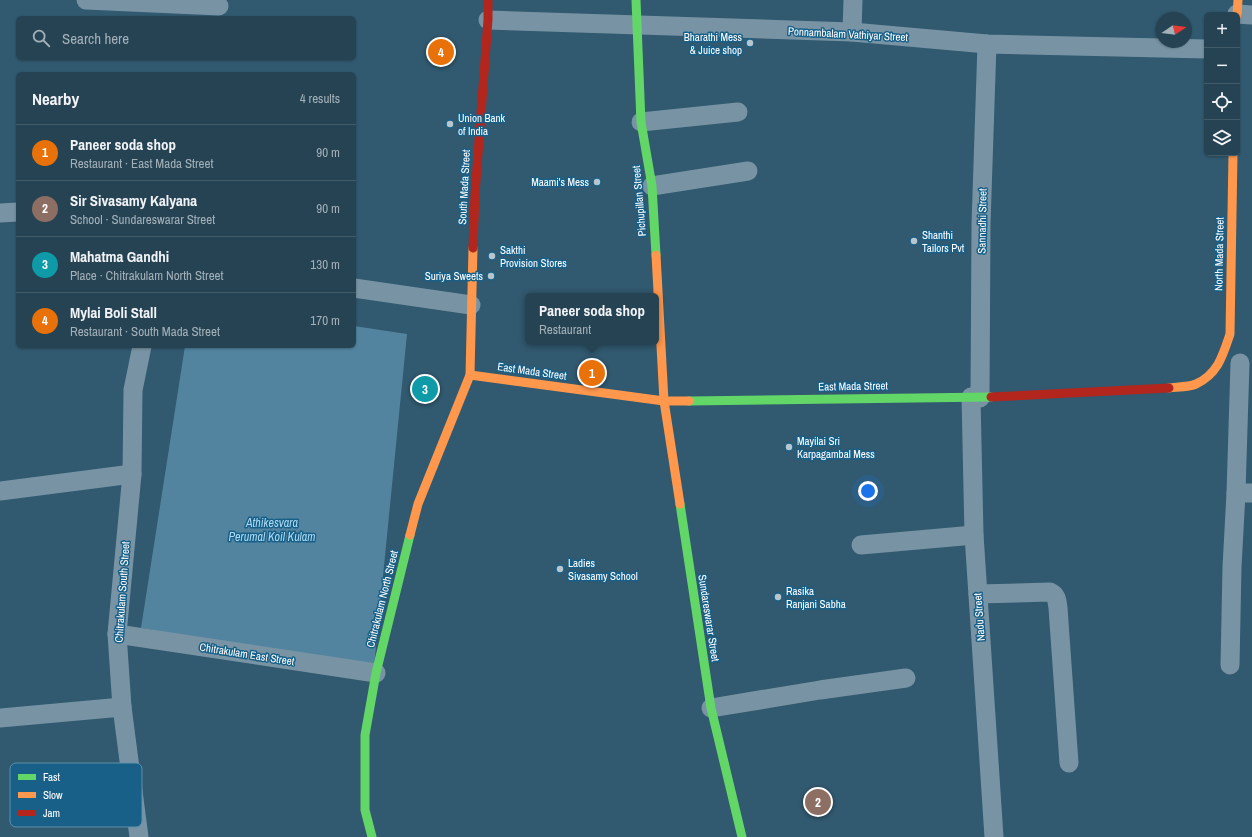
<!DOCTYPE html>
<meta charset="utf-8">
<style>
body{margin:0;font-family:"Archivo Narrow",sans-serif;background:#2d4a5a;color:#f1f3f6}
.controls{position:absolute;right:12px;top:12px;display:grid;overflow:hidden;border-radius:6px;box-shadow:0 1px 3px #0004}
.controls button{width:36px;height:36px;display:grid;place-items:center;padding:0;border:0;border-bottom:1px solid #425c6a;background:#254353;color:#f1f3f6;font:20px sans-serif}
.compass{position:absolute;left:1156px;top:12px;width:36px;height:36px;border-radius:50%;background:#254353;box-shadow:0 1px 3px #0004;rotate:77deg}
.you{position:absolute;left:868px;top:491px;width:14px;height:14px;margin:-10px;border:3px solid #fff;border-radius:50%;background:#1a73e8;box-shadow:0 0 0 6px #1a73e833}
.badge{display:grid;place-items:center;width:26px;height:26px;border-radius:50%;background:#e797bd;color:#fff;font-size:13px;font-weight:700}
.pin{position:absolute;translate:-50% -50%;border:2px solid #fff;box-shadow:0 1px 4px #0006}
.popup{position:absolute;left:525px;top:293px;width:134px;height:52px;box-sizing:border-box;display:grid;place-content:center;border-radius:6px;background:#254353;filter:drop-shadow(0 1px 3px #0005);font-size:13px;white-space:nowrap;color:#a3b0b8}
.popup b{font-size:15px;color:#f1f3f6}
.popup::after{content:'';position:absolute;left:50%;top:100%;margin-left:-8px;border:8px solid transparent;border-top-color:#254353}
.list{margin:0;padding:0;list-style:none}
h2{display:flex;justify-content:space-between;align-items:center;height:52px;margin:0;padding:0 16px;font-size:17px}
h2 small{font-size:13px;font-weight:400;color:#a3b0b8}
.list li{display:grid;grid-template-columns:26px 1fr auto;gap:12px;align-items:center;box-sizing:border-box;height:56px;padding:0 16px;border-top:1px solid #425c6a}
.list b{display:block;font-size:15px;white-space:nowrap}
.list p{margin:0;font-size:13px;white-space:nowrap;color:#a3b0b8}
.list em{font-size:13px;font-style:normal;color:#a3b0b8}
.icon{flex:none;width:22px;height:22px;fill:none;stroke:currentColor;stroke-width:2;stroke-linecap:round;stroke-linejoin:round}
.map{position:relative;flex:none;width:1252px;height:837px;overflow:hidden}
.search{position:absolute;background:#254353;box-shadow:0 1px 3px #0004;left:16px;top:16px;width:340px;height:44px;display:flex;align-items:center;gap:10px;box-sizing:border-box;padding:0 14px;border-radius:6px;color:#a3b0b8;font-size:15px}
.panel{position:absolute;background:#254353;box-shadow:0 1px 3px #0004;left:16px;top:72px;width:340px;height:276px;border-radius:6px}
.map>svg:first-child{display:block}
.water{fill:#5284a0}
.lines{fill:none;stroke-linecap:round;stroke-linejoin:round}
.street{stroke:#7894a4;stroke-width:19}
.fast{stroke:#63d668;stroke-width:9}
.slow{stroke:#ff974d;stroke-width:9}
.jam{stroke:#b3261e;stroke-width:9}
.poi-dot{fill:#b7c5cd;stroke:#186088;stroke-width:1.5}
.labels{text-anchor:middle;stroke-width:3;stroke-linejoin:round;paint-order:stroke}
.street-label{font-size:11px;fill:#fff;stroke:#186088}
.poi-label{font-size:11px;fill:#fff;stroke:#186088;text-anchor:start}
.water-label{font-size:12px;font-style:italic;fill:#acdcf5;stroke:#186088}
.key{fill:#186088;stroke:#5d90ac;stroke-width:1}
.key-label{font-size:11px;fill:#fff}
</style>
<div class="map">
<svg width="1252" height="837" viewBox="0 0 1252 837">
<rect width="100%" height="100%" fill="#31596f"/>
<polygon class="water" points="354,326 407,334 374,667 141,628 185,346 354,346"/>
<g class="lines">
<g class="street">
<polyline points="86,0 219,6"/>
<polyline points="1237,14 1252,15"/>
<polyline points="488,20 852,32 987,44 1207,49"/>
<polyline points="852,32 853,0"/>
<polyline points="641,122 738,112"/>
<polyline points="652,186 748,171"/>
<polyline points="0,213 18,212"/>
<polyline points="354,288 471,305"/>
<polyline points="1240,363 1236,493 1252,493"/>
<polyline points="971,397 974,535 994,837"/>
<polyline points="980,398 981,224 987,44"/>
<polyline points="0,491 132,474"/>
<polyline points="861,545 974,535"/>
<path d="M978,594L1050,592C1057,595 1057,601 1058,608L1069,763"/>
<polyline points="117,634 376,673"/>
<polyline points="1230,665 1232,567 1236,493"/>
<polyline points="711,708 820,690 906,678"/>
<polyline points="0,718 122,707"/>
<polyline points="139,837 122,707 117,634 132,474 133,390 142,346"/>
</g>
<g class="fast">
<polyline points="636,0 641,122 652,186 656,255"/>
<polyline points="689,401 991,397"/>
<polyline points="680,504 711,708 742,837"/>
<polyline points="372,837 365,810 365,735 376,673 410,535"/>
</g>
<g class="slow">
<polyline points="1237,15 1238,0"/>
<polyline points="656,255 664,401 680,504"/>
<polyline points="470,375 664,401 689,401"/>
<path d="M1169,388C1177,387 1189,387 1196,384C1218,374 1223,355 1230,334L1233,153"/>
<polyline points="410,535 418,504 470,375 473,248"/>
</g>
<g class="jam">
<polyline points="473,248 475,194 488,20 488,0"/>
<polyline points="991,397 1169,388"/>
</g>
</g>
<g class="poi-dot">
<circle cx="750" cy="43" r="4"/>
<circle cx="450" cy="124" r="4"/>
<circle cx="597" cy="182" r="4"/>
<circle cx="914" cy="241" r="4"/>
<circle cx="492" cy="256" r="4"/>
<circle cx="491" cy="276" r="4"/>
<circle cx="789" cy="447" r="4"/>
<circle cx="560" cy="569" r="4"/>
<circle cx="778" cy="597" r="4"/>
</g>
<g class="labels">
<g class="street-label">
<text transform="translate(848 34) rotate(3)" y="4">Ponnambalam Vathiyar Street</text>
<text transform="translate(464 187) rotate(-87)" y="4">South Mada Street</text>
<text transform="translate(639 201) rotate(-95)" y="4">Pichupillan Street</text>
<text transform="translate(982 221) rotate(-89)" y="4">Sannadhi Street</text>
<text transform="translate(1219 254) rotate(-89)" y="4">North Mada Street</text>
<text transform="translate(532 371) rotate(8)" y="4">East Mada Street</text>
<text transform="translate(853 386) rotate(-1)" y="4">East Mada Street</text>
<text transform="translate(122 592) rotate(-86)" y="4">Chitrakulam South Street</text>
<text transform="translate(382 599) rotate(-76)" y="4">Chitrakulam North Street</text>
<text transform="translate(979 617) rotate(-94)" y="4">Nadu Street</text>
<text transform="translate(709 618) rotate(81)" y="4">Sundareswarar Street</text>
<text transform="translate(247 654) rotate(9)" y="4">Chitrakulam East Street</text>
</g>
<g class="poi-label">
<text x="742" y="41" text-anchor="end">Bharathi Mess<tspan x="742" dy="13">&amp; Juice shop</tspan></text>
<text x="458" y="122">Union Bank<tspan x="458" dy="13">of India</tspan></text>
<text x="589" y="186" text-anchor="end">Maami's Mess</text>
<text x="922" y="239">Shanthi<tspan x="922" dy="13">Tailors Pvt</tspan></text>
<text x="500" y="254">Sakthi<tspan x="500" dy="13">Provision Stores</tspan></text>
<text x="483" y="280" text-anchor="end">Suriya Sweets</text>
<text x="797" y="445">Mayilai Sri<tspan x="797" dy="13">Karpagambal Mess</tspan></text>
<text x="568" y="567">Ladies<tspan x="568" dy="13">Sivasamy School</tspan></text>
<text x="786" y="595">Rasika<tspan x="786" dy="13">Ranjani Sabha</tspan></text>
</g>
<g class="water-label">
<text x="272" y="527">Athikesvara<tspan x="272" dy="14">Perumal Koil Kulam</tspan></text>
</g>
</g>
<rect x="10" y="763" width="132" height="64" rx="6" class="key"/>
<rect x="18" y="774" width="18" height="6" fill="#63d668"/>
<rect x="18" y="792" width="18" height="6" fill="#ff974d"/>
<rect x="18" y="810" width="18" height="6" fill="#b3261e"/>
<g class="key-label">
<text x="43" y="781">Fast</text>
<text x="43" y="799">Slow</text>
<text x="43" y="817">Jam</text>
</g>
</svg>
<div class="controls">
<button>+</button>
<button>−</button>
<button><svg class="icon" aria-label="locate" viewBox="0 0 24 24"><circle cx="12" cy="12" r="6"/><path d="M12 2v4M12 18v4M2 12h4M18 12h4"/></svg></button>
<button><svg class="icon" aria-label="layers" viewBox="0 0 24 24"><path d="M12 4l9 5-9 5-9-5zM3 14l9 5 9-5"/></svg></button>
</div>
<svg class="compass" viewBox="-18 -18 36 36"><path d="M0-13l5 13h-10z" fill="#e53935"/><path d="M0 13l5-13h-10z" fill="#a3b0b8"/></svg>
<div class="you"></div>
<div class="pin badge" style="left:592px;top:373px;background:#e8710a">1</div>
<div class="popup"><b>Paneer soda shop</b>Restaurant</div>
<div class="pin badge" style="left:818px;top:802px;background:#8d6e63">2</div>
<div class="pin badge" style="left:425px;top:389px;background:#0f9aa8">3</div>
<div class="pin badge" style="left:441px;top:52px;background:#e8710a">4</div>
<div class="search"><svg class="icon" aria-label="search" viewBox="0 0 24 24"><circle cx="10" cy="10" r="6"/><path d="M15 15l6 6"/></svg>Search here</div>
<section class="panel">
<h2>Nearby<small>4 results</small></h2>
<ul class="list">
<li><span class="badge" style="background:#e8710a">1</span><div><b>Paneer soda shop</b><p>Restaurant · East Mada Street</p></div><em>90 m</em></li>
<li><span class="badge" style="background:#8d6e63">2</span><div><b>Sir Sivasamy Kalyana</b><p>School · Sundareswarar Street</p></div><em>90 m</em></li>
<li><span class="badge" style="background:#0f9aa8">3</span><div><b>Mahatma Gandhi</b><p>Place · Chitrakulam North Street</p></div><em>130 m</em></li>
<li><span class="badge" style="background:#e8710a">4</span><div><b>Mylai Boli Stall</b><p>Restaurant · South Mada Street</p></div><em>170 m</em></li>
</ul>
</section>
</div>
